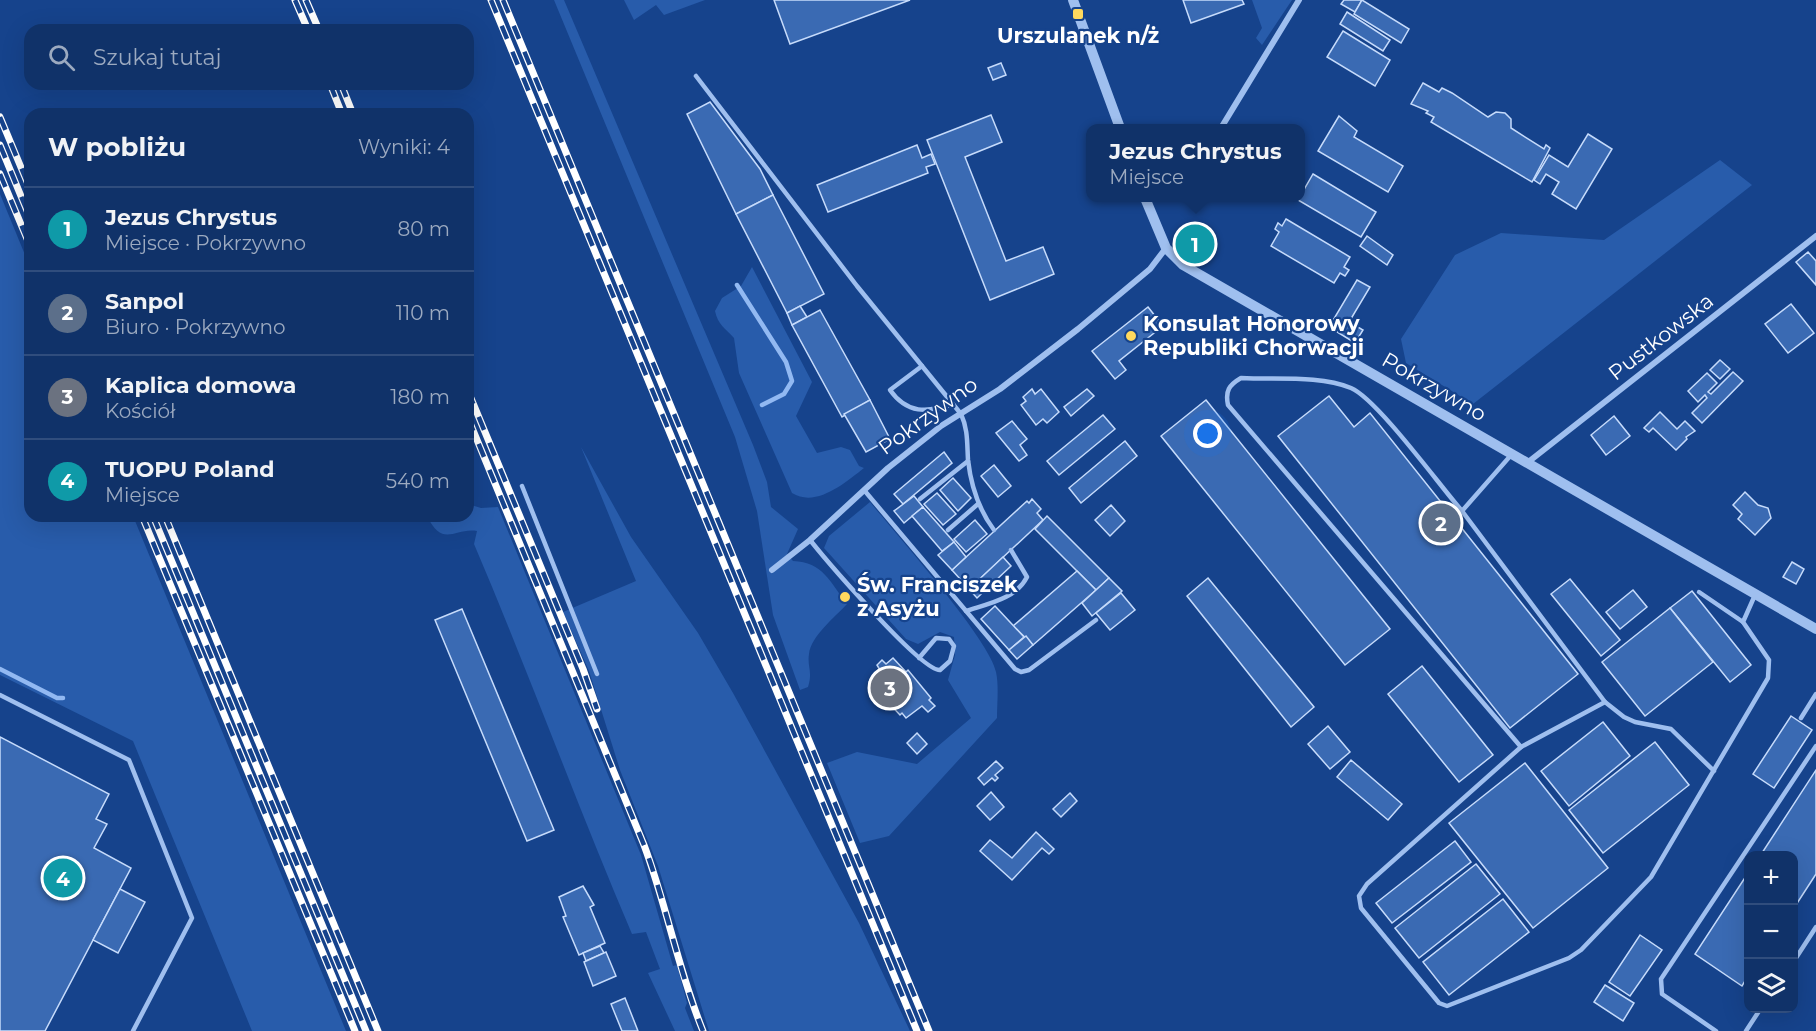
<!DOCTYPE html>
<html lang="pl">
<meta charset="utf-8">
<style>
body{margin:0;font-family:Montserrat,sans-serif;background:#193a6f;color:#f1f3f6}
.controls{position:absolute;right:18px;bottom:18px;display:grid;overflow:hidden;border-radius:12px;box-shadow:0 6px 24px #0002}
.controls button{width:54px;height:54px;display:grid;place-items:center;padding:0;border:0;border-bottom:2px solid #304d7d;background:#103269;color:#f1f3f6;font:30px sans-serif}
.you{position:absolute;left:1208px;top:434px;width:21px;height:21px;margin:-15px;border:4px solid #fff;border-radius:50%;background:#1a73e8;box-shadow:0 0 0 9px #1a73e833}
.badge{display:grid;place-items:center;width:39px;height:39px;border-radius:50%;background:#95b2f1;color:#fff;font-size:20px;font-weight:700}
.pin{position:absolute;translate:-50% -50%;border:3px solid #fff;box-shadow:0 2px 6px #0006}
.popup{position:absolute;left:1086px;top:124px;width:219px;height:78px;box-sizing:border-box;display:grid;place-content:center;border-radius:12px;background:#103269;filter:drop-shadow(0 2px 4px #0005);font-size:20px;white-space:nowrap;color:#9caac0}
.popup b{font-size:22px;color:#f1f3f6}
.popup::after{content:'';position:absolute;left:50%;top:100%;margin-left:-12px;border:12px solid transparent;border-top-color:#103269}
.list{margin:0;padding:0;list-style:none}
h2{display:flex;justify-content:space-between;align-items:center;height:78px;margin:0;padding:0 24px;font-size:26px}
h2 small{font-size:20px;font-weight:400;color:#9caac0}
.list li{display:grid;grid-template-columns:39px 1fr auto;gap:18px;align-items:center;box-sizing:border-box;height:84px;padding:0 24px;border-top:2px solid #304d7d}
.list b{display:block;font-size:22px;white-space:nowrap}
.list p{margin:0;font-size:20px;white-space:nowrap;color:#9caac0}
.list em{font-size:20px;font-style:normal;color:#9caac0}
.icon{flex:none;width:33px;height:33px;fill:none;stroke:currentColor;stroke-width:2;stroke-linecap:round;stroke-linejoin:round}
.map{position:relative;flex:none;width:1816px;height:1031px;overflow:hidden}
.search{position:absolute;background:#103269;box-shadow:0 6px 24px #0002;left:24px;top:24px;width:450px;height:66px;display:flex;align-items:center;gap:15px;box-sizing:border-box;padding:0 21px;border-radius:18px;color:#9caac0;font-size:22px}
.panel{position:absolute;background:#103269;box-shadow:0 6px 24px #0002;left:24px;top:108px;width:450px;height:414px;border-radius:18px}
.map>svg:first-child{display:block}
.green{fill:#285cab}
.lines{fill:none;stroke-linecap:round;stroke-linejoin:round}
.stream{stroke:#92b9f2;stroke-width:4.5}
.building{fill:#3a6ab3;stroke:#c6dbfb;stroke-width:1.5}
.service{stroke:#9fbfef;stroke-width:4.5}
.minor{stroke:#9fbfef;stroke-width:6}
.tertiary{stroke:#9fbfef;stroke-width:10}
.rail-casing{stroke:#fff;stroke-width:7}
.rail{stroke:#16438c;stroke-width:4.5;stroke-dasharray:14;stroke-linecap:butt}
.poi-dot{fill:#ffd95e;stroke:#16438c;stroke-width:2}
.labels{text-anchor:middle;stroke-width:4.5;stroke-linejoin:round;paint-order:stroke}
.poi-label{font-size:21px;font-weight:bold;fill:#fff;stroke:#16438c;text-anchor:start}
.street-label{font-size:21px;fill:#fff;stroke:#16438c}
</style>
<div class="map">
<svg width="1816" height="1031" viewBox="0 0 1816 1031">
<rect width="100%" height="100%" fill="#16438c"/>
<g class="green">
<path d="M554,0H564L753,445L767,482L771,507L798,529L787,554L793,561C823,562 830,582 847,604C835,617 811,636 809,654C807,667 813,671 808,687L800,690L773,615L757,511L735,437Z"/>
<polygon points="624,0 705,0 664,15 656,5 634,20"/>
<polygon points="1252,0 1292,0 1262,45 1256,38 1262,28"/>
<polygon points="1720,160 1752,185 1473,404 1406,363 1401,339 1455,255 1501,233 1604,240"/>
<polygon points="0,194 30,267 30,516 133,516 346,1031 252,1031 133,741 0,675"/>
<path d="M752,267L812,382L796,416L817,453L841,447L850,450L859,466L864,468C845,483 816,508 792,493L739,373L734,338C725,328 718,325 715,311L722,298L741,286Z"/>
<polygon points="581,447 631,537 698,633 733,693 859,923 910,1031 709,1031 658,866 620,770 589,671 563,612 636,581"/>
<path d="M870,502C895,533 990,640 996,672C999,686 997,703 997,718L889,836L860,843L827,763L857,752L917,764L971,718L948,680L955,655L954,637L940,632L918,644L906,639L824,548L829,536Z"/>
<path d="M468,504L481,508L498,507L641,855L673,966L677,965L687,1003L685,1008L694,1031H675L648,973L660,969L646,932L632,934C577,805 529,673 474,544L477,531C455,527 443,549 427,516H468Z"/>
</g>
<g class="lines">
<g class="stream">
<polyline points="737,285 786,362 792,381 784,394 762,405"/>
<polyline points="0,669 57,698 63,698"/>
</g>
</g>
<g class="building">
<polygon points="774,0 910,0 790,44"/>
<polygon points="1183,0 1242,0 1244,4 1191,23"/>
<polygon points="1344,0 1362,0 1355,12 1341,4"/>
<polygon points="1362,0 1409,29 1401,43 1354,14"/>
<polygon points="1347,12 1390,40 1383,51 1340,24"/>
<polygon points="1343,31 1390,60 1375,86 1327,57"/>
<polygon points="1001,63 1006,75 993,80 988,68"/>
<polygon points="1423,83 1439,92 1442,88 1452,93 1488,117 1496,112 1505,113 1511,119 1511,128 1544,149 1546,145 1550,148 1532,182 1431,122 1434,117 1426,113 1428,111 1411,104"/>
<polygon points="710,102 760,169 773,195 736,214 687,114"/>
<polygon points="991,115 1002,142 965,157 1006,261 1043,247 1054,274 990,300 927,140"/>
<polygon points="1339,116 1357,131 1354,137 1403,166 1388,192 1318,151"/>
<polygon points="1588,134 1612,149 1576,209 1552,194 1559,182 1546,174 1540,184 1534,180 1549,155 1568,167"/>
<polygon points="917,145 922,158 931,154 935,164 926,167 928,173 828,212 817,185"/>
<polygon points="1313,174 1376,212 1361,237 1298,200"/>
<polygon points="773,195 824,294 787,313 736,214"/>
<polygon points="1286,219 1350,257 1344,267 1349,270 1345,276 1340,273 1334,283 1271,246 1279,232 1275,229 1278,223 1282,226"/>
<polygon points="1367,236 1393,255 1387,265 1360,246"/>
<polygon points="1197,238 1206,240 1206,249 1197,251 1191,249 1191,240"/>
<polygon points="1808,252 1816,261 1816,285 1796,262"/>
<polygon points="1357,280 1370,287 1349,322 1363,330 1355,343 1329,327"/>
<polygon points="1791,304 1814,333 1788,353 1765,324"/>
<polygon points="800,306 807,317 792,325 787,313"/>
<polygon points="1148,307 1163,326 1119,361 1126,370 1115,379 1092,351"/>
<polygon points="820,310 870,400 842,417 792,325"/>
<polygon points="1720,360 1730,369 1720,379 1710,370"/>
<polygon points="1733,372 1743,381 1702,423 1692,413 1707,398 1705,395 1698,402 1688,391 1707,373 1717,383 1708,392 1711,394"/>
<polygon points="1032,389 1035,394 1041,389 1059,412 1047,423 1043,419 1036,425 1021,405 1026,401 1023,397"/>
<polygon points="1087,389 1094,396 1071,416 1064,407"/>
<polygon points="1329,396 1354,427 1370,413 1578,674 1510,728 1278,436"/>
<polygon points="870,400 890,439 866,452 844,414"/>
<polygon points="1206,400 1390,629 1345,665 1161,436"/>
<polygon points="1660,412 1677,429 1685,421 1695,431 1686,437 1687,439 1676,450 1653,428 1649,432 1644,428"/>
<polygon points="1103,415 1115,429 1059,475 1047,461"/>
<polygon points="1614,416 1630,436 1606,455 1591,435"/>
<polygon points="1012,421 1027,439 1020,445 1027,455 1019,461 996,433"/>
<polygon points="1125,441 1137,456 1081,503 1069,488"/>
<polygon points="944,452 952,463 903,504 894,494"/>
<polygon points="994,465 1011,486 998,497 981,476"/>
<polygon points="953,478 971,498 958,511 940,490"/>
<polygon points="1745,492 1758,505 1768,508 1771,518 1755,535 1738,519 1742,514 1733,505"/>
<polygon points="937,493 956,514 943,525 924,504"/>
<polygon points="914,496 923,507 904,523 894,511"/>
<polygon points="1032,499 1041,509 1037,513 1043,520 969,589 952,570 1027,501 1029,503"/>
<polygon points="1111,505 1125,521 1110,536 1095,520"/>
<polygon points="923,507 954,542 942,551 912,516"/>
<polygon points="1047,516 1109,578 1096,590 1035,529"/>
<polygon points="975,520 987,534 966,552 954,539"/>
<polygon points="954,542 966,557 952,570 938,555"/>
<polygon points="1003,557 1011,566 977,598 969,589"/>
<polygon points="1792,562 1804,569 1796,584 1783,577"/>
<polygon points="1077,571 1096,590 1033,645 1013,626"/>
<polygon points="1109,578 1122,591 1092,616 1082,603"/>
<polygon points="1208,578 1314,707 1291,727 1187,596"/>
<polygon points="1570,579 1620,640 1601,656 1551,594"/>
<polygon points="1633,590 1647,607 1620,629 1606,612"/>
<polygon points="1692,591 1751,665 1730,682 1670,608"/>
<polygon points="1121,593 1135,610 1110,630 1096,613"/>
<polygon points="995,606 1024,637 1009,650 981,619"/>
<polygon points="1670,608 1713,662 1645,716 1602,662"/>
<polygon points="462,609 554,830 527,841 435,620"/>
<polygon points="1026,636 1033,645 1017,659 1009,650"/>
<polygon points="893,658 906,672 908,670 931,698 929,700 935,706 928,712 922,706 906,718 902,713 900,715 869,682 880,670 877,665 882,660 886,664"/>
<polygon points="1422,666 1493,755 1459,782 1388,694"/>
<polygon points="1791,716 1812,730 1774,788 1753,774"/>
<polygon points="1603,722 1630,756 1569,806 1541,771"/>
<polygon points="1328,726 1350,752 1330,769 1308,744"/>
<polygon points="917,733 927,744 917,754 907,743"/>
<polygon points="0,737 109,794 96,819 107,824 94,848 131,868 45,1031 0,1031"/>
<polygon points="1655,742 1689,785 1603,853 1569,810"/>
<polygon points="1351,760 1402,804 1388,820 1337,777"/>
<polygon points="996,761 1003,768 995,775 998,778 995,781 992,778 984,785 978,778"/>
<polygon points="1525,763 1608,868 1533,928 1449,823"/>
<polygon points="1816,770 1816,874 1794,908 1794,856 1760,856"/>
<polygon points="991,792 1004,807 990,820 977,806"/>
<polygon points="1070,793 1077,801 1061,817 1053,809"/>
<polygon points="1036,832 1054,849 1049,854 1042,848 1012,880 980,851 990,840 1012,858"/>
<polygon points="1455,841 1471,862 1392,923 1376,903"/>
<polygon points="1476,864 1500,894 1419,958 1395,928"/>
<polygon points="1748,873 1748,976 1742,986 1695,954"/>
<polygon points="583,886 594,905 590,907 605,943 579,955 563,917 566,916 559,897"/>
<polygon points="120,889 145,902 118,953 93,940"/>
<polygon points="1503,899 1529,932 1449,995 1423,962"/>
<polygon points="1640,935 1662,950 1630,996 1609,982"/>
<polygon points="600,946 604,953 586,961 583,953"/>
<polygon points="606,952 616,976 593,986 584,962"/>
<polygon points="1605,985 1634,1003 1623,1021 1594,1002"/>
<polygon points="625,998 638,1031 622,1031 611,1004"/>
</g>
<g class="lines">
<g class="service">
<path d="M696,76L857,286L961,414C968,429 967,443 968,460C971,486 979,510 994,530"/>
<path d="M922,366L890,390C907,414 927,413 953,404"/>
<path d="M1512,454L1462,511C1440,486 1377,399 1351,388C1319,375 1276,380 1241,378C1229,385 1225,391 1228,405L1521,747"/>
<polyline points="522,486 597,674"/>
<polyline points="864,490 1015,669 1021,672 1029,670 1096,620"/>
<polyline points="920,499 968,461"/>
<polyline points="1462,511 1605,702 1521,747 1367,884 1359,896 1361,908 1439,1003 1447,1006 1569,958 1581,950 1651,877 1768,678 1769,660 1743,622 1755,595"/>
<polyline points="948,530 978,504"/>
<path d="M810,540C826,560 922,672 940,670L950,661L954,646L949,639L936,638L919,658"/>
<polyline points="1699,592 1743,622"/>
<path d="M966,611C987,604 1016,599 1027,577L1011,550"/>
<polyline points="0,695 129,760 192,918 133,1031"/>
<polyline points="1605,702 1624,717 1635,722 1671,729 1714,771"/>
<polyline points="1801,718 1816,694"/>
<polyline points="1794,961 1816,927"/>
<polyline points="1716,1031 1662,994 1661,979 1816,746"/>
<polyline points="1746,1031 1761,1008"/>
</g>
<g class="minor">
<polyline points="1221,128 1299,0"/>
<polyline points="1527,463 1816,236"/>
<polyline points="772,570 810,540 888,468 941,426 1000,389 1078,329 1150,269 1166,248"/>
</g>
<g class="tertiary">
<polyline points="1073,0 1120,128"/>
<polyline points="1145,198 1166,248 1183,265 1816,629"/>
</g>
<g class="rail-casing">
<g id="rail">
<polyline points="295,0 308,30"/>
<polyline points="306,0 319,30"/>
<polyline points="491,0 917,1031"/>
<polyline points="503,0 929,1031"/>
<polyline points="330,84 342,114"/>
<polyline points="341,84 353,114"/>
<polyline points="0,117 30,189"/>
<polyline points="0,145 30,218"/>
<polyline points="0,174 30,246"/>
<polyline points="468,391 583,669 597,709"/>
<path d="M468,418L644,845C667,906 678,970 703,1031"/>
<polyline points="142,516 355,1031"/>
<polyline points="153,516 366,1031"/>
<polyline points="165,516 378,1031"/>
</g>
</g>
<use href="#rail" class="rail"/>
</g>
<g class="poi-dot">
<rect x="1072" y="8" width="12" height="12" rx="3"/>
<circle cx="1131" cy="336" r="6"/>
<circle cx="845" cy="597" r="6"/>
</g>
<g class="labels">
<g class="poi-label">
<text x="1078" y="43" text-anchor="middle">Urszulanek n/ż</text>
<text x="1143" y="331">Konsulat Honorowy<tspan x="1143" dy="24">Republiki Chorwacji</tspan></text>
<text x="857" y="592">Św. Franciszek<tspan x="857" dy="24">z Asyżu</tspan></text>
</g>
<g class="street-label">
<text transform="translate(1661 337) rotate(-38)" y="7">Pustkowska</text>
<text transform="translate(1434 387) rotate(30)" y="7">Pokrzywno</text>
<text transform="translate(928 416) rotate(-36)" y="7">Pokrzywno</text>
</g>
</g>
</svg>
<div class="controls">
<button>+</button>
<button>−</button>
<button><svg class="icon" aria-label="layers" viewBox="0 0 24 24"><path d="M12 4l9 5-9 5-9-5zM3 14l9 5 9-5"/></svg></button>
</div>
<div class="you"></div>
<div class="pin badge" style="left:1195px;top:244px;background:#0f9aa8">1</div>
<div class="popup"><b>Jezus Chrystus</b>Miejsce</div>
<div class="pin badge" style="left:1441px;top:523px;background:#5c6f8a">2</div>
<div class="pin badge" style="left:890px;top:688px;background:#6b7280">3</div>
<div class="pin badge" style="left:63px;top:878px;background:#0f9aa8">4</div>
<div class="search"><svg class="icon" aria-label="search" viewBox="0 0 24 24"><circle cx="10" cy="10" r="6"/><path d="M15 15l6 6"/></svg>Szukaj tutaj</div>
<section class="panel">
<h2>W pobliżu<small>Wyniki: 4</small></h2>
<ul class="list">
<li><span class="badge" style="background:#0f9aa8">1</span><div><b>Jezus Chrystus</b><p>Miejsce · Pokrzywno</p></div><em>80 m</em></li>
<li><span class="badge" style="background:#5c6f8a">2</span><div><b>Sanpol</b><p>Biuro · Pokrzywno</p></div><em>110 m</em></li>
<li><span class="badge" style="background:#6b7280">3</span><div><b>Kaplica domowa</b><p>Kościół</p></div><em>180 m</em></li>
<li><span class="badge" style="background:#0f9aa8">4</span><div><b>TUOPU Poland</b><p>Miejsce</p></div><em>540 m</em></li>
</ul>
</section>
</div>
